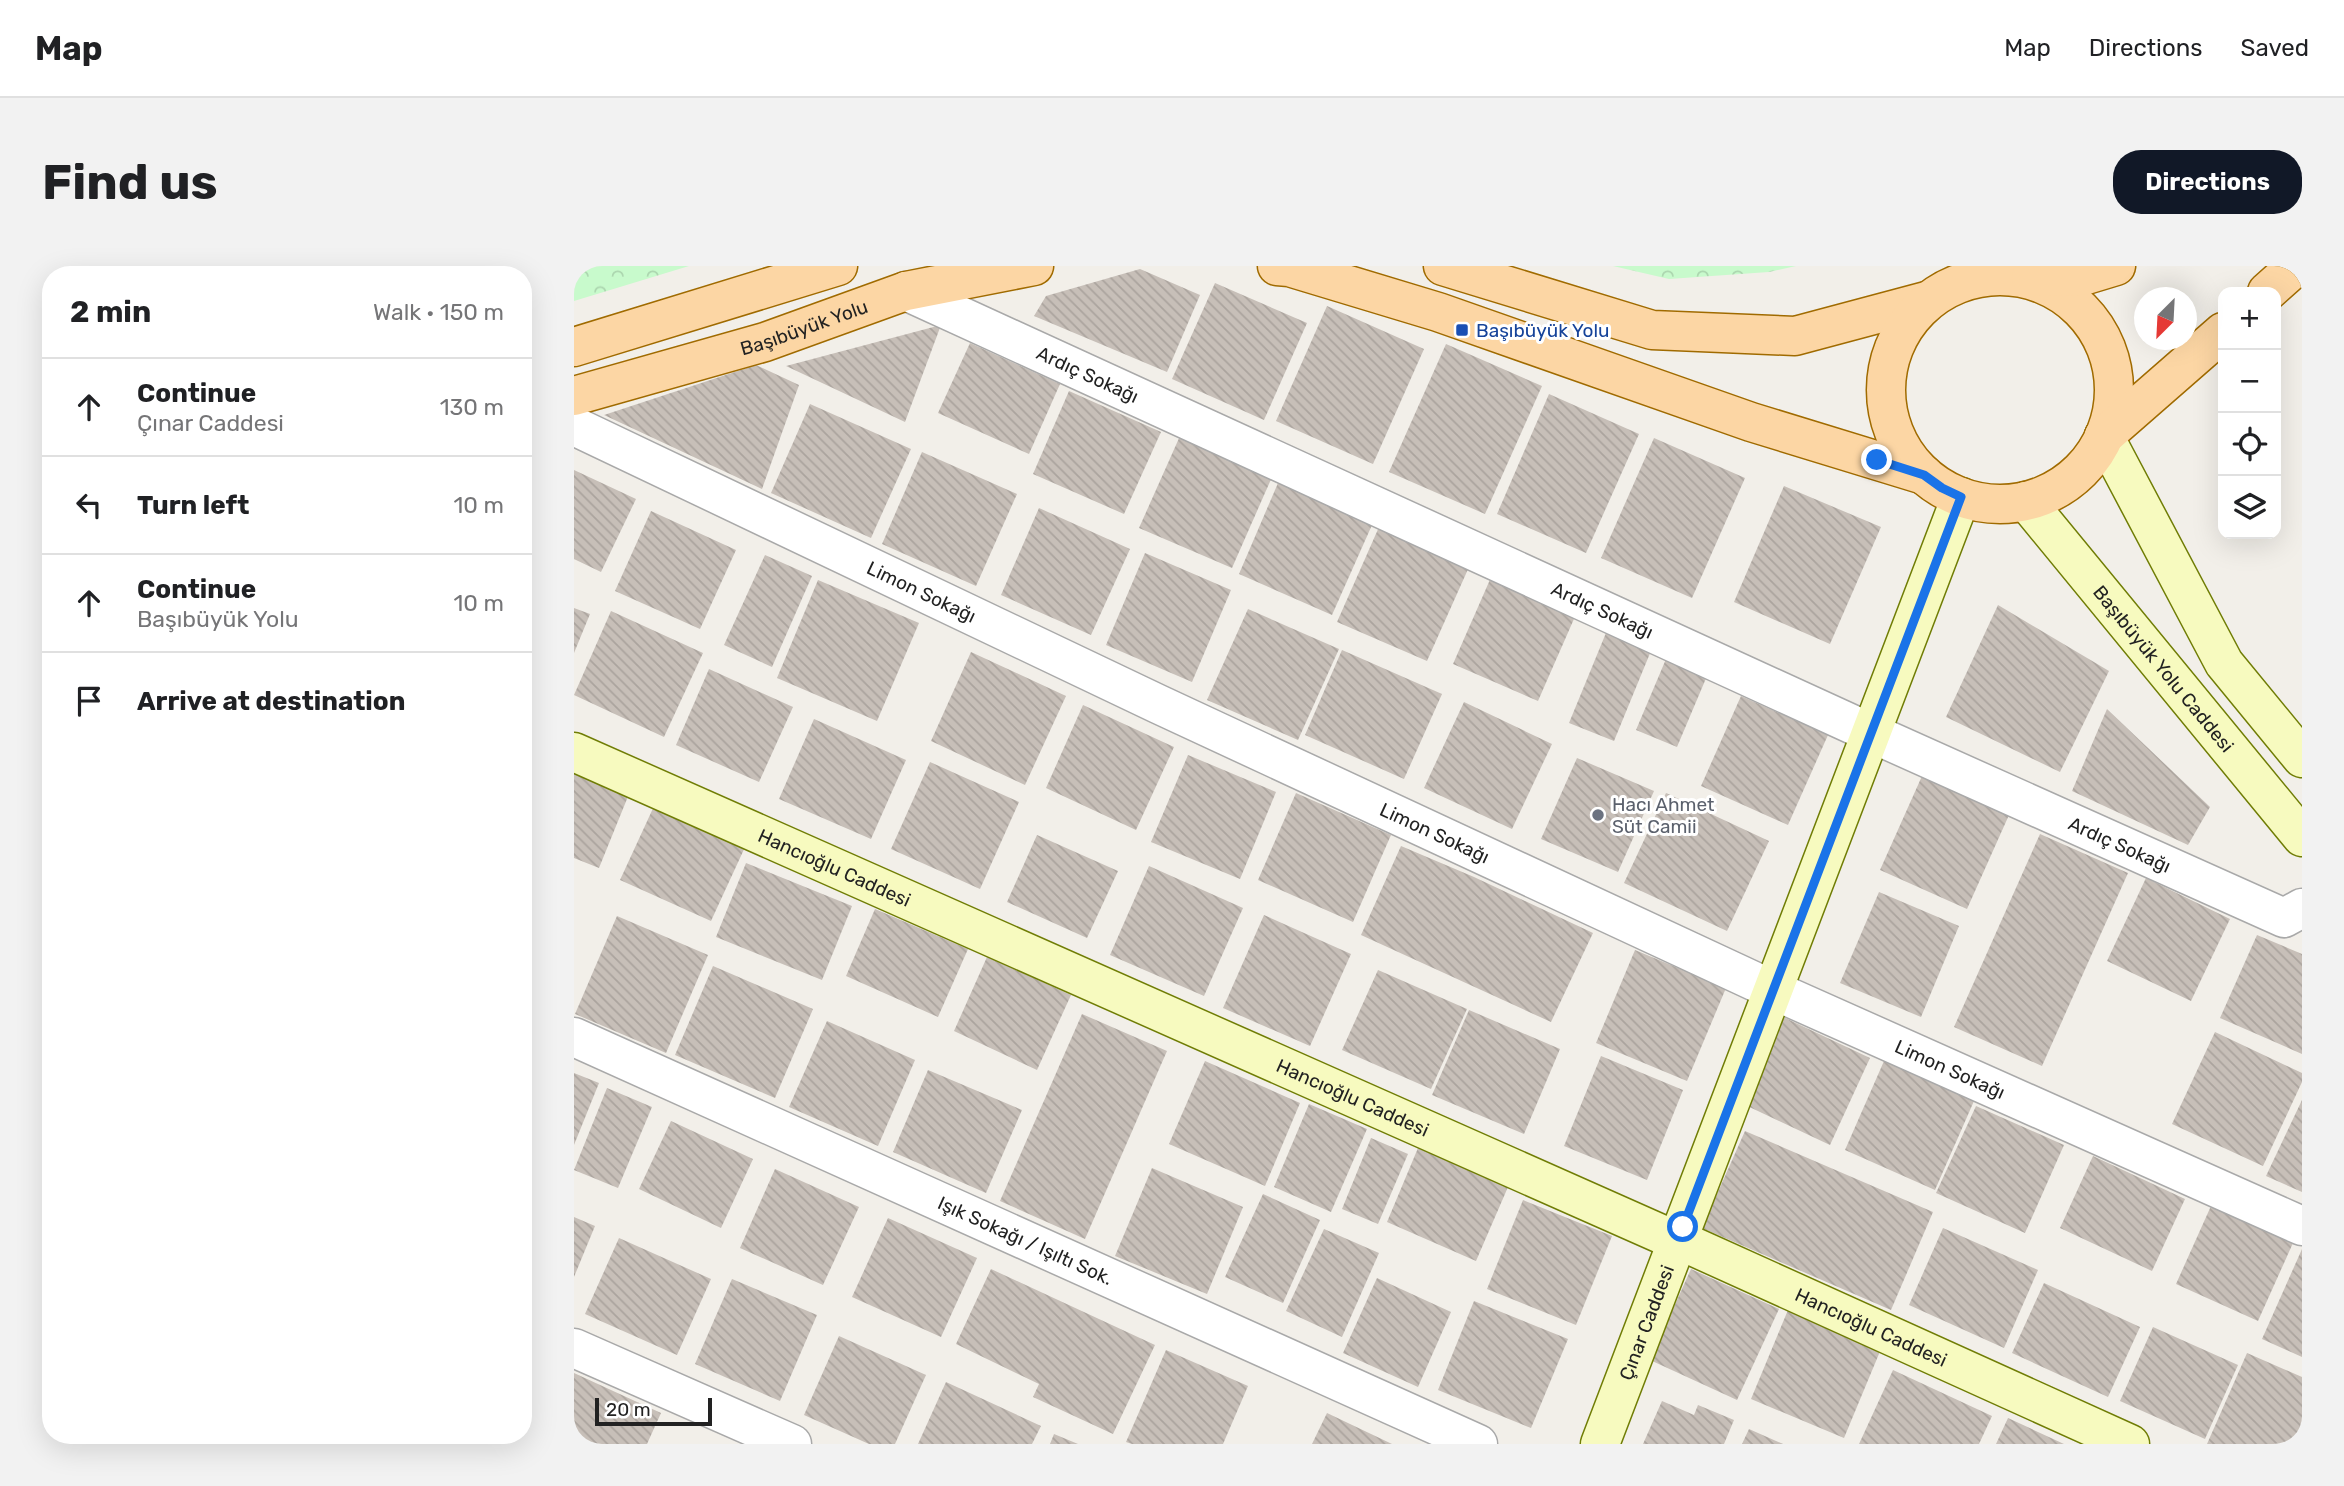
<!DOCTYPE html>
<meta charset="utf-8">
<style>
body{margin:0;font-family:Rubik,sans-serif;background:#f2f2f2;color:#202124}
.controls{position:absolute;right:21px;top:21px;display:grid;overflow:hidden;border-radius:14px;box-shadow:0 7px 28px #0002}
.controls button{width:63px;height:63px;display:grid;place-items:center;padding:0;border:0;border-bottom:2px solid #e0e0e0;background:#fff;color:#202124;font:35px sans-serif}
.compass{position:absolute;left:1560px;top:21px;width:63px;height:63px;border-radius:50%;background:#fff;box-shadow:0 7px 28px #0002;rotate:204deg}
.scale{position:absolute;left:21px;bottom:18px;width:117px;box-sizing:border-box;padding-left:7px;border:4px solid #222;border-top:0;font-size:19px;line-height:24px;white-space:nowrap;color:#222;-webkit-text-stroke:5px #fff;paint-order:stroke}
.stop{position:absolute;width:21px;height:21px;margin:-16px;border:5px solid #1a73e8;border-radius:50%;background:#fff}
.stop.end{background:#1a73e8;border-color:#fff;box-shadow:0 2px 7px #0008}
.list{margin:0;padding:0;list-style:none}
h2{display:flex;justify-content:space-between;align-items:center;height:91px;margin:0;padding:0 28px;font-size:30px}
h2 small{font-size:23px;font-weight:400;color:#757577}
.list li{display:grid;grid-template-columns:46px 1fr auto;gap:21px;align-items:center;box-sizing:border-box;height:98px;padding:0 28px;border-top:2px solid #e0e0e0}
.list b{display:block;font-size:26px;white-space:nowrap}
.list p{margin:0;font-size:23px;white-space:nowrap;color:#757577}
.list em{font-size:23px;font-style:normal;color:#757577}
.icon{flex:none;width:38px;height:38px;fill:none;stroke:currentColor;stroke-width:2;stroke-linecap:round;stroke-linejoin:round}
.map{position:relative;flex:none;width:1728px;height:1178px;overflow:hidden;border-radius:28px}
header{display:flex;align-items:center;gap:42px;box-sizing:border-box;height:98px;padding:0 35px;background:#fff;border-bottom:2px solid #e0e0e0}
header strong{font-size:33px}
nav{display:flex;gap:38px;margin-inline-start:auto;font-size:24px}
.intro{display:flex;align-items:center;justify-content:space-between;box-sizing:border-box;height:168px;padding:0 42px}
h1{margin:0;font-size:49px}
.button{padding:18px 32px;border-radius:28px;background:#111827;color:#fff;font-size:24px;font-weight:700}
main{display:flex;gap:42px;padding:0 42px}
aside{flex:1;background:#fff;border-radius:28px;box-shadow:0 7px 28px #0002}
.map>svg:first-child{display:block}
.park{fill:url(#park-crowns)}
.building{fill:url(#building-back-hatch)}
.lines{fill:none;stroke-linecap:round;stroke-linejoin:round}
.street-casing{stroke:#a9a9a9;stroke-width:41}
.secondary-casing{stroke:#707d05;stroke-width:41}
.primary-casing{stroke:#a06b00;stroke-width:41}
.street{stroke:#fff;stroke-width:38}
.secondary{stroke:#f7fabf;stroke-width:38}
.primary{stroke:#fcd6a4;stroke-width:38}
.route{stroke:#1a73e8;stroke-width:9}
.transit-dot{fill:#1a4fb4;stroke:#fff;stroke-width:2.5}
.worship-dot{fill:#6b7280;stroke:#fff;stroke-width:2.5}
.labels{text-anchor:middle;stroke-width:6;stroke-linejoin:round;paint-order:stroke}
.street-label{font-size:19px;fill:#222;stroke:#fff}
.transit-label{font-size:19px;fill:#164399;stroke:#fff;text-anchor:start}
.worship-label{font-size:19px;fill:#5b616d;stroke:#fff;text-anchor:start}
</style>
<header>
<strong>Map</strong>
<nav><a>Map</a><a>Directions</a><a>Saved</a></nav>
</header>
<div class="intro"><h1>Find us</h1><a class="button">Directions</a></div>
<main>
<aside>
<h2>2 min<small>Walk · 150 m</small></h2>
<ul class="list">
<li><svg class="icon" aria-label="ahead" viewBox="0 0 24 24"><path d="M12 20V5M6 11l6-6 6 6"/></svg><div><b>Continue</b><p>Çınar Caddesi</p></div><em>130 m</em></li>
<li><svg class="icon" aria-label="left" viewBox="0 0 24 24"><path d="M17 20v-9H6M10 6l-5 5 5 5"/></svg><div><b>Turn left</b></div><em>10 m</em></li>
<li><svg class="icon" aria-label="ahead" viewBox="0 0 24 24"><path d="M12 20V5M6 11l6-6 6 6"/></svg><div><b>Continue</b><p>Başıbüyük Yolu</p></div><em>10 m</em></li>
<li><svg class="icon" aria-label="arrive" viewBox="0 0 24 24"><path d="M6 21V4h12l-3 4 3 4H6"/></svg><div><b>Arrive at destination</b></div></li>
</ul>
</aside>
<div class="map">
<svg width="1728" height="1178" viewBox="0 0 1728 1178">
<defs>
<pattern id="park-crowns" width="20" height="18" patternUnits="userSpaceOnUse" patternTransform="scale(1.75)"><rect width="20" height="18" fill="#c8facc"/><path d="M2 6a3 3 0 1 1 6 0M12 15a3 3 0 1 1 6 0" fill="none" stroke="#acd6af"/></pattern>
<pattern id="building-back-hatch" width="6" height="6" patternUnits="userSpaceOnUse" patternTransform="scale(1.75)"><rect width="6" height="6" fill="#c7bfb8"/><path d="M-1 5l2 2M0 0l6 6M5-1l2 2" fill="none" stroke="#aba49e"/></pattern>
</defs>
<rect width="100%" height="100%" fill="#f2efe9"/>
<g class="park">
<polygon points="0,0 115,0 0,35"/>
<polygon points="1039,0 1222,0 1195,6 1095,13"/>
</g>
<g class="building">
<polygon points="566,3 626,29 593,106 460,50 472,30"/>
<polygon points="641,17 733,57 690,154 598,113"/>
<polygon points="753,40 850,83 799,198 702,155"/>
<polygon points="367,59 331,156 212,100"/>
<polygon points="396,77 486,118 455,188 364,147"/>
<polygon points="872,78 968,120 911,248 815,206"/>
<polygon points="182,99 225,119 188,223 30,149"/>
<polygon points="495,125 587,166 550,248 459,208"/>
<polygon points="975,128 1065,168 1012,287 923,248"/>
<polygon points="236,138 337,183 297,272 197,227"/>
<polygon points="606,170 698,211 658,302 565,262"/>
<polygon points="1080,172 1171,212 1118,332 1027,292"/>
<polygon points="348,186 443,228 402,320 308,278"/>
<polygon points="0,204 62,233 27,306 0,293"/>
<polygon points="704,217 798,259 758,349 665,308"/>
<polygon points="1210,220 1307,261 1256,378 1160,336"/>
<polygon points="465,242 556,283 517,369 427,329"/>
<polygon points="77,245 162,284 126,363 41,325"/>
<polygon points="805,261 895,301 853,395 763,356"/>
<polygon points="571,287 657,324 618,416 532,379"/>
<polygon points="191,289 238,310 198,401 150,379"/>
<polygon points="918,309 1003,346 964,435 879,398"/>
<polygon points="244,314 345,357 303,455 203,412"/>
<polygon points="1424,339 1535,405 1486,506 1372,451"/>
<polygon points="0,342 16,348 0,387"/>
<polygon points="674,343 765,383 724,474 633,434"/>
<polygon points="37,345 129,387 90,471 0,429"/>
<polygon points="1034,362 1079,380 1040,475 995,457"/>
<polygon points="768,384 868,428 830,513 731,469"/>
<polygon points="397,386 492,430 451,519 357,475"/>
<polygon points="1092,393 1133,410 1103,481 1062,464"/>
<polygon points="135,403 219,441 185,516 102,479"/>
<polygon points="1167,430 1254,469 1214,559 1127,520"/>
<polygon points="890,436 978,478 938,563 850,522"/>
<polygon points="509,439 600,481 562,564 472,522"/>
<polygon points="1533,443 1636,541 1614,579 1498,525"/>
<polygon points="240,453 332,494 297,573 205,533"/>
<polygon points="614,489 702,526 666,613 577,576"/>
<polygon points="1003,492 1080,525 1044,606 967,573"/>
<polygon points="356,496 445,536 406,623 317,583"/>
<polygon points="0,505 55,528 25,602 0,592"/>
<polygon points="1348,510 1435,549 1393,643 1306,604"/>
<polygon points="722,527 817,569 779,656 684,614"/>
<polygon points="1092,527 1195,575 1153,665 1050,617"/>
<polygon points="81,538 172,579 137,655 46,614"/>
<polygon points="1466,568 1554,607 1468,800 1380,761"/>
<polygon points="463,569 544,605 513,672 433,636"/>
<polygon points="827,580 900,611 1019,667 977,756 787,669"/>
<polygon points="172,597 278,640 248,714 142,671"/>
<polygon points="575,600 669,642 630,730 536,689"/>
<polygon points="1572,612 1656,653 1617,735 1533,695"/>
<polygon points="1305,626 1385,660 1347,751 1266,717"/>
<polygon points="301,643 394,683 364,751 272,710"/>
<polygon points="690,649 777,688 736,780 649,742"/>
<polygon points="43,650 134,689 92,787 1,748"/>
<polygon points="1683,669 1728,688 1728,788 1646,752"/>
<polygon points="1061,684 1152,722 1113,815 1022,777"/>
<polygon points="413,691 497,729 463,804 380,765"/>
<polygon points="139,700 239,743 201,832 101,789"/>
<polygon points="804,704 893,743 857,823 768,784"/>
<polygon points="895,744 986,783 950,868 858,829"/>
<polygon points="508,748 593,785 511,973 426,935"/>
<polygon points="1207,750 1296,792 1256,879 1167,837"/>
<polygon points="253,755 341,794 304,880 215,841"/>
<polygon points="1641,766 1728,807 1728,816 1689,900 1598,858"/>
<polygon points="1027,790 1109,824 1073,914 990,880"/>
<polygon points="631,795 726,837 691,920 595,878"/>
<polygon points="1310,795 1400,835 1361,924 1271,884"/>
<polygon points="354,804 448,844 412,927 319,886"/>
<polygon points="0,807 25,817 0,879"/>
<polygon points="33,822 78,841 44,922 0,904"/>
<polygon points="1728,834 1728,926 1692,910"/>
<polygon points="735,838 793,863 757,946 700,921"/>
<polygon points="1402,840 1490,879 1451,967 1362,927"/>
<polygon points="97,855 179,893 147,962 65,923"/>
<polygon points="1171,865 1359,946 1317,1044 1128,962"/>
<polygon points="797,872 834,888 804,958 768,943"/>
<polygon points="844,882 934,921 902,995 813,956"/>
<polygon points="1519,890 1611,933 1578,1005 1486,962"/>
<polygon points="578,902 669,941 633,1028 541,990"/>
<polygon points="201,903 285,941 249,1019 166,982"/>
<polygon points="689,928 746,954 709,1037 651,1011"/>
<polygon points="949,934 1038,970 1002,1059 913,1023"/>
<polygon points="1637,940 1719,977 1684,1055 1602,1018"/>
<polygon points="0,951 21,960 0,1011"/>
<polygon points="314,952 403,992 367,1071 278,1031"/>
<polygon points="1369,962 1464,1004 1430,1082 1335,1039"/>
<polygon points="750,963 805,987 768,1071 712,1045"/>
<polygon points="45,972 137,1013 103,1089 11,1048"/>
<polygon points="1728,983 1728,1091 1688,1073"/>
<polygon points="417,1003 581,1079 539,1168 459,1131 465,1118 382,1078"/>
<polygon points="1117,1003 1205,1043 1163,1134 1076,1094"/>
<polygon points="803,1012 877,1046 844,1121 769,1087"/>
<polygon points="158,1013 243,1049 206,1135 121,1098"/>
<polygon points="1470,1017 1566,1061 1534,1131 1438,1087"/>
<polygon points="900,1035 994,1073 957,1162 864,1124"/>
<polygon points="1214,1044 1307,1083 1270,1172 1177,1133"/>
<polygon points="1579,1061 1664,1099 1631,1173 1546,1135"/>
<polygon points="265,1070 352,1109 321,1178 295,1178 230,1149"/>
<polygon points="592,1084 674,1120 649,1178 558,1178 552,1176"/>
<polygon points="1673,1087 1728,1111 1728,1178 1633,1178"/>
<polygon points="1319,1104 1418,1150 1405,1178 1285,1178"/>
<polygon points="0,1107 87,1147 73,1178 0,1178"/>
<polygon points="372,1116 467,1160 458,1178 344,1178"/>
<polygon points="1088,1135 1120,1149 1124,1139 1160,1154 1150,1178 1069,1178"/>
<polygon points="753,1147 818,1178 738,1178"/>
<polygon points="1434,1152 1490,1178 1422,1178"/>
<polygon points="1175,1163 1209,1178 1168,1178"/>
<polygon points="480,1168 504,1178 476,1178"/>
</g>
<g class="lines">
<g class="street-casing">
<g id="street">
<path id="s1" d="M332,25L1284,461L1710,652L1728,642"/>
<path id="s2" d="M0,160L584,438L1199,724L1728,960"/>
<path id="s3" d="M0,771L904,1178"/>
<polyline points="0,1082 218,1178"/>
</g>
</g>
<g class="secondary-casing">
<g id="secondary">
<polyline points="1530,170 1650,397 1728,492"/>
<path id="s4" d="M1452,235L1728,571"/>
<path id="s5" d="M0,486L1087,968L1116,979L1556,1178"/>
<path id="s6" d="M1026,1178L1387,231"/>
</g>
</g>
<g class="primary-casing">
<g id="primary">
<polyline points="703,0 715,1 864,46 1177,156 1350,209"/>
<polyline points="869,0 1078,64 1221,70 1352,35"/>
<circle cx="1426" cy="124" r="114"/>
<polyline points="1457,11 1509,10 1542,0"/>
<polyline points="1693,26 1722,0"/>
<polyline points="0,81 264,0"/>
<path id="s7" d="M0,130L191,76L332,25L460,0"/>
<polyline points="1530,170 1649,66"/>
</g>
</g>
<use href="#street" class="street"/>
<use href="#secondary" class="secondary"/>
<use href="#primary" class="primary"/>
</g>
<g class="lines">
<polyline class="route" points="1109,961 1387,231 1368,222 1350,209 1303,194"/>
</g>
<rect class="transit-dot" x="881" y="57" width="14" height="14" rx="3.5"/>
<circle class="worship-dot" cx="1024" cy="549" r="7"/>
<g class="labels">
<g class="street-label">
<text dy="7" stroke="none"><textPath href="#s7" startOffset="240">Başıbüyük Yolu</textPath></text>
<text dy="7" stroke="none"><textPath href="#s1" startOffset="200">Ardıç Sokağı</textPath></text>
<text dy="7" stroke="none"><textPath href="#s2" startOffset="385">Limon Sokağı</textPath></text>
<text dy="7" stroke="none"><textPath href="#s1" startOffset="766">Ardıç Sokağı</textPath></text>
<text dy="7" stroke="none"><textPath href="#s4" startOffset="217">Başıbüyük Yolu Caddesi</textPath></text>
<text dy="7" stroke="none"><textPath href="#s2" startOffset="952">Limon Sokağı</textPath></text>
<text dy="7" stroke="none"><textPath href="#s1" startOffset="1334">Ardıç Sokağı</textPath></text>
<text dy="7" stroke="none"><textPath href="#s5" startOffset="285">Hancıoğlu Caddesi</textPath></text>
<text dy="7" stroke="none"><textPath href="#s2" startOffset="1519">Limon Sokağı</textPath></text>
<text dy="7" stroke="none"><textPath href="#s5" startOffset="852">Hancıoğlu Caddesi</textPath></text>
<text dy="7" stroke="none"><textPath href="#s3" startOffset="495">Işık Sokağı / Işıltı Sok.</textPath></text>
<text dy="7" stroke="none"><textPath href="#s6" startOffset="130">Çınar Caddesi</textPath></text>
<text dy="7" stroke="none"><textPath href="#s5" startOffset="1419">Hancıoğlu Caddesi</textPath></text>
</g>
<g class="transit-label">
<text x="902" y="71">Başıbüyük Yolu</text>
</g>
<g class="worship-label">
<text x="1038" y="545">Hacı Ahmet<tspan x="1038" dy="22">Süt Camii</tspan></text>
</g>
</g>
</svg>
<div class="controls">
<button>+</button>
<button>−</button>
<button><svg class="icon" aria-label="locate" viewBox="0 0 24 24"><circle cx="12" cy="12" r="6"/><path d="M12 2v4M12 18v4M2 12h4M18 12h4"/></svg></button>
<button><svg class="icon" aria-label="layers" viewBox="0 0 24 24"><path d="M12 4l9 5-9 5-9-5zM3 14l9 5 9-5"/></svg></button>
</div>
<svg class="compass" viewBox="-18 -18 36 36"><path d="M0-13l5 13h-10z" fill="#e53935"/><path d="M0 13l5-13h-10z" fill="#757577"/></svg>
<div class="scale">20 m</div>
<div class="stop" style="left:1109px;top:961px"></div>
<div class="stop end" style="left:1303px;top:194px"></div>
</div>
</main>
